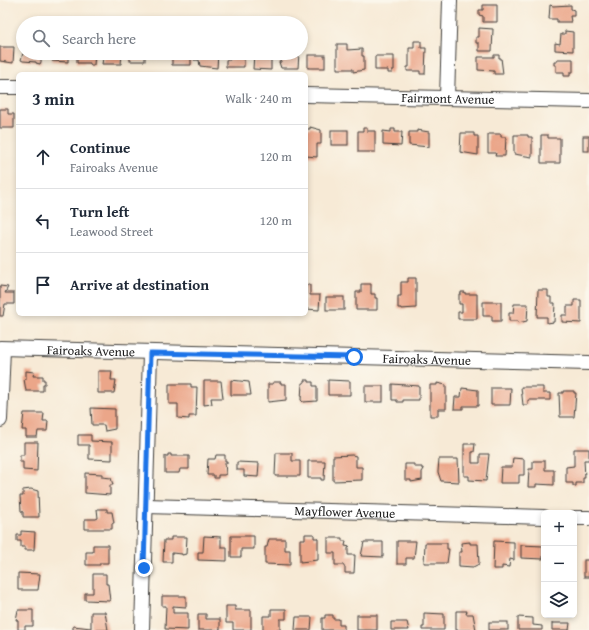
<!DOCTYPE html>
<meta charset="utf-8">
<style>
body{margin:0;font-family:"Gentium Book Plus",serif;background:#f6f6f7;color:#1f2937}
.controls{position:absolute;right:12px;bottom:12px;display:grid;overflow:hidden;border-radius:6px;box-shadow:0 2px 6px #0003}
.controls button{width:36px;height:36px;display:grid;place-items:center;padding:0;border:0;border-bottom:1px solid #e0e1e3;background:#fff;color:#1f2937;font:20px sans-serif}
.stop{position:absolute;width:12px;height:12px;margin:-9px;border:3px solid #1a73e8;border-radius:50%;background:#fff}
.stop.end{background:#1a73e8;border-color:#fff;box-shadow:0 1px 4px #0008}
.list{margin:0;padding:0;list-style:none}
h2{display:flex;justify-content:space-between;align-items:center;height:52px;margin:0;padding:0 16px;font-size:17px}
h2 small{font-size:13px;font-weight:400;color:#747a83}
.list li{display:grid;grid-template-columns:26px 1fr auto;gap:12px;align-items:center;box-sizing:border-box;height:64px;padding:0 16px;border-top:1px solid #e0e1e3}
.list b{display:block;font-size:15px;white-space:nowrap}
.list p{margin:0;font-size:13px;white-space:nowrap;color:#747a83}
.list em{font-size:13px;font-style:normal;color:#747a83}
.icon{flex:none;width:22px;height:22px;fill:none;stroke:currentColor;stroke-width:2;stroke-linecap:round;stroke-linejoin:round}
.map{position:relative;flex:none;width:589px;height:630px;overflow:hidden}
.search{position:absolute;background:#fff;box-shadow:0 2px 6px #0003;left:16px;top:16px;width:292px;height:44px;display:flex;align-items:center;gap:10px;box-sizing:border-box;padding:0 14px;border-radius:22px;color:#747a83;font-size:15px}
.panel{position:absolute;background:#fff;box-shadow:0 2px 6px #0003;left:16px;top:72px;width:292px;height:244px;border-radius:6px}
.map>svg:first-child{display:block}
.building{fill:#eba689}
.lines{fill:none;stroke-linecap:round;stroke-linejoin:round}
.street-casing{stroke:#3d3b38;stroke-width:16}
.street{stroke:#fff;stroke-width:14}
.route{stroke:#1a73e8;stroke-width:5}
.labels{text-anchor:middle;stroke-width:4;stroke-linejoin:round;paint-order:stroke}
.street-label{font-size:13px;fill:#1c1c1c;stroke:#fbf7ec}
</style>
<div class="map">
<svg width="589" height="630" viewBox="0 0 589 630">
<rect width="100%" height="100%" fill="#fbf7ec"/>
<filter id="ink" filterUnits="userSpaceOnUse"><feTurbulence type="fractalNoise" baseFrequency=".025" numOctaves="2"/><feDisplacementMap in="SourceGraphic" scale="8" xChannelSelector="R" yChannelSelector="G"/><feConvolveMatrix kernelMatrix="1 2 1 2 8 2 1 2 1" color-interpolation-filters="sRGB"/></filter>
<filter id="wash" filterUnits="userSpaceOnUse"><feTurbulence type="fractalNoise" baseFrequency=".012" numOctaves="4" result="noise"/><feDisplacementMap in="SourceGraphic" scale="16" xChannelSelector="R" yChannelSelector="G"/><feGaussianBlur stdDeviation="0.9" result="paint"/><feColorMatrix in="noise" values="0 0 0 0 0 0 0 0 0 0 0 0 0 0 0 0 0 1.4 0 .05"/><feComposite in="paint" operator="in"/></filter>
<g filter="url(#wash)">
<rect width="100%" height="100%" fill="#f7ead6"/>
<g id="blocks">
<g class="building">
<polygon points="483,5 497,5 497,22 483,22 483,16 479,15 479,10 483,10"/>
<polygon points="550,5 553,6 571,5 571,9 574,10 574,16 570,16 571,22 557,22 557,19 549,19"/>
<polygon points="479,28 493,29 492,51 479,51 479,43 476,43 476,37 479,37"/>
<polygon points="565,31 573,32 573,51 555,50 555,43 560,44 561,34 565,34"/>
<polygon points="414,41 421,41 421,48 426,48 425,74 420,74 420,71 407,71 407,67 409,67 409,48 414,48"/>
<polygon points="337,44 347,44 347,50 362,49 362,56 364,56 364,70 353,72 353,69 337,69"/>
<polygon points="0,47 14,47 13,63 0,61"/>
<polygon points="23,53 41,53 41,62 40,64 36,63 36,62 23,61 21,60"/>
<polygon points="54,53 68,53 68,62 52,61"/>
<polygon points="77,53 95,53 94,65 90,65 90,63 77,63"/>
<polygon points="104,53 122,53 121,64 102,64"/>
<rect x="130" y="53" width="15" height="8"/>
<polygon points="177,53 191,53 191,65 172,65 172,58 177,58"/>
<polygon points="194,53 218,53 217,68 200,66 199,60 194,60"/>
<polygon points="230,53 244,53 244,67 226,67 226,60 230,60"/>
<polygon points="254,53 271,53 271,70 253,69"/>
<polygon points="291,53 299,53 298,68 281,68 279,62 281,62 281,54"/>
<rect x="308" y="55" width="17" height="13"/>
<polygon points="494,55 499,55 499,58 501,58 503,74 494,74 494,71 478,70 478,57 494,57"/>
<polygon points="375,56 394,56 394,70 392,70 392,73 388,73 388,70 375,70"/>
<polygon points="557,59 573,59 573,72 570,72 570,76 564,76 564,72 556,72 556,65 554,65 554,62 557,62"/>
<polygon points="0,109 8,109 8,114 14,114 14,128 0,128"/>
<polygon points="310,127 321,130 321,144 317,144 317,157 306,156 306,129 310,129"/>
<polygon points="363,128 367,128 367,131 375,131 375,152 358,152 358,131 363,131"/>
<polygon points="391,129 395,129 395,132 402,132 401,146 383,145 383,131 391,132"/>
<rect x="331" y="130" width="17" height="15"/>
<polygon points="417,130 429,132 429,147 409,145 409,132 417,132"/>
<polygon points="461,133 474,133 474,136 478,136 478,155 460,152"/>
<polygon points="488,134 501,134 501,137 506,137 505,156 495,156 496,153 488,153"/>
<polygon points="514,135 528,135 528,137 532,137 532,157 514,154"/>
<polygon points="541,135 548,135 548,138 560,138 560,163 541,163"/>
<rect x="583" y="136" width="6" height="15"/>
<polygon points="408,278 416,278 416,308 401,309 401,308 398,308 398,296 401,296 401,282 408,282"/>
<polygon points="361,284 371,284 371,294 375,294 375,298 377,298 377,310 356,310 356,292 361,292"/>
<polygon points="306,285 310,285 310,295 320,295 319,310 306,309"/>
<polygon points="0,286 8,287 5,293 14,293 14,304 5,304 3,316 0,316"/>
<polygon points="538,290 548,290 548,297 551,297 551,303 555,303 554,322 547,323 547,317 537,317"/>
<polygon points="461,292 465,292 465,294 477,294 477,319 458,319 458,312 462,312 462,304 459,304 459,294 461,294"/>
<rect x="326" y="297" width="18" height="13"/>
<polygon points="574,300 581,300 581,323 562,322 562,315 567,315 567,306 574,306"/>
<polygon points="483,302 501,302 501,321 492,321 492,316 483,316"/>
<polygon points="514,304 528,304 527,321 518,323 518,321 509,321 509,313 513,313"/>
<polygon points="26,371 34,372 33,376 43,376 43,380 45,380 45,384 43,384 43,391 26,391 24,379 26,379"/>
<polygon points="98,371 112,371 111,380 116,380 114,393 98,393"/>
<polygon points="231,380 249,382 251,395 231,395"/>
<polygon points="304,380 309,380 309,382 313,382 313,386 317,386 317,401 303,402 301,400 302,383 304,383"/>
<polygon points="328,380 350,381 350,395 328,395"/>
<polygon points="204,381 221,381 223,398 211,398 212,404 204,405"/>
<polygon points="273,382 281,382 281,384 286,384 286,400 268,402 268,384 273,384"/>
<polygon points="437,383 446,385 446,409 438,409 438,416 430,416 430,385 437,385"/>
<polygon points="169,384 191,384 191,387 197,387 196,416 189,416 189,419 178,418 178,404 169,404"/>
<polygon points="392,384 419,386 419,400 403,400 403,402 397,402 397,400 392,400"/>
<rect x="365" y="386" width="18" height="16"/>
<polygon points="521,387 543,387 543,393 550,393 550,400 528,400 528,405 523,405"/>
<polygon points="462,388 478,390 478,406 463,406 463,409 454,409 455,397 461,397"/>
<polygon points="491,388 511,388 510,405 491,405"/>
<polygon points="563,391 574,391 574,393 576,393 574,417 560,417 559,393 563,393"/>
<polygon points="91,408 115,409 115,429 105,431 104,425 92,425"/>
<polygon points="24,413 44,413 43,421 48,421 47,431 38,431 37,437 26,437 26,430 22,430"/>
<polygon points="78,435 91,435 91,441 112,442 112,460 89,459 89,445 78,445"/>
<polygon points="24,442 38,442 37,471 23,470 23,462 20,462 20,455 24,455"/>
<polygon points="464,444 475,444 474,452 472,452 472,463 480,463 480,454 489,454 486,481 469,480 469,476 464,476"/>
<polygon points="574,449 589,449 589,460 584,460 585,478 583,478 583,483 576,483 576,486 573,486 573,483 566,483 566,467 574,466"/>
<polygon points="276,453 292,453 292,461 300,461 300,476 275,476"/>
<polygon points="168,454 171,454 171,456 189,456 189,469 180,469 179,473 165,473 165,456 168,456"/>
<polygon points="216,455 225,455 225,461 227,461 227,463 225,463 226,474 224,475 218,475 218,478 214,478 214,475 207,475 208,459 215,459"/>
<polygon points="352,455 356,456 356,467 362,467 362,480 333,481 333,456"/>
<polygon points="513,458 524,459 524,475 519,475 519,483 500,483 501,467 512,467"/>
<polygon points="439,459 458,459 459,482 441,481 438,472"/>
<polygon points="308,461 325,461 324,480 321,480 321,478 308,478"/>
<polygon points="533,461 545,461 545,470 554,470 554,485 536,484 536,487 528,487 529,469 533,469"/>
<polygon points="237,462 259,463 258,477 244,476 244,470 237,470"/>
<polygon points="405,464 414,464 414,467 422,467 422,469 424,469 422,472 422,480 411,482 411,480 405,480"/>
<polygon points="85,473 102,474 102,477 111,478 113,485 110,485 110,495 85,493"/>
<polygon points="31,489 38,491 39,517 23,517 23,512 21,511 20,496 23,496 23,490"/>
<polygon points="97,509 107,509 107,512 112,512 114,523 112,523 112,529 85,529 85,519 96,519 98,518"/>
<polygon points="21,531 35,532 34,550 25,550 25,547 21,547 21,541 17,541 17,535 21,535"/>
<polygon points="305,534 314,534 314,538 318,538 318,560 300,562 300,539 305,539"/>
<polygon points="204,536 221,537 221,547 227,547 227,561 198,560 198,552 203,552"/>
<polygon points="231,536 254,536 254,549 241,549 241,557 231,557"/>
<polygon points="171,537 187,537 186,554 182,555 182,554 172,553 172,562 163,562 164,540 171,540"/>
<polygon points="328,538 342,538 342,541 346,541 345,546 350,547 348,548 348,555 355,555 354,573 345,573 345,567 344,567 344,565 335,565 335,553 328,553"/>
<polygon points="269,539 285,539 285,550 290,550 290,565 265,564 265,547 267,547"/>
<polygon points="397,541 416,541 414,558 406,558 406,564 397,564"/>
<polygon points="494,541 514,542 514,560 510,559 509,567 502,566 502,569 493,569"/>
<polygon points="364,542 383,542 383,557 361,556"/>
<polygon points="470,542 470,544 478,544 479,564 473,567 459,566 459,552 462,552 461,543"/>
<polygon points="425,543 447,543 447,549 449,549 447,563 424,563"/>
<polygon points="93,545 108,545 108,563 100,563 100,565 86,565 86,552 93,552"/>
<polygon points="521,545 543,546 543,559 521,558"/>
<rect x="584" y="560" width="5" height="17"/>
<polygon points="18,573 40,574 38,590 18,590"/>
<polygon points="93,574 106,574 106,584 108,584 110,601 85,600 85,593 93,593"/>
<polygon points="162,596 186,596 186,607 173,606 173,613 188,613 188,630 165,629 166,606 162,606"/>
<polygon points="226,606 235,606 235,610 251,610 251,630 233,630 233,623 226,623"/>
<polygon points="271,609 286,609 286,619 280,619 280,630 263,630 263,616 271,616"/>
<polygon points="18,610 33,610 33,626 25,626 25,630 18,630 18,620 16,620"/>
<polygon points="456,611 467,611 466,614 473,614 476,630 456,630"/>
<polygon points="91,612 105,612 108,630 73,630 73,626 91,628"/>
<polygon points="424,613 444,614 444,630 422,630 422,627 424,627"/>
<polygon points="198,614 206,614 206,619 220,619 220,630 198,630"/>
<polygon points="325,615 333,615 333,619 339,619 339,625 344,625 344,630 322,630 322,618 325,618"/>
<rect x="357" y="615" width="20" height="15"/>
<polygon points="296,617 312,617 311,630 295,630"/>
<polygon points="518,617 533,618 533,625 542,626 542,630 518,630"/>
<polygon points="391,622 407,622 409,630 391,630"/>
<rect x="489" y="622" width="19" height="8"/>
<polygon points="552,623 570,623 569,630 552,630"/>
</g>
</g>
</g>
<g filter="url(#ink)">
<use href="#blocks" fill-opacity="0" stroke="#3d3b38" stroke-width="1"/>
<g class="lines">
<g class="street-casing">
<g id="street">
<polyline points="0,87 18,87"/>
<path id="s1" d="M306,95L589,101"/>
<polyline points="447,98 450,0"/>
<path id="s2" d="M0,348L589,363"/>
<polyline points="0,420 3,349"/>
<path id="s3" d="M146,506L544,517"/>
<polyline points="574,518 589,518"/>
<polyline points="142,630 150,353"/>
</g>
</g>
<use href="#street" class="street"/>
</g>
</g>
<g class="lines" filter="url(#ink)">
<polyline class="route" points="144,568 150,353 354,357"/>
</g>
<g class="labels">
<g class="street-label">
<text dy="5" stroke="none"><textPath href="#s1" startOffset="142">Fairmont Avenue</textPath></text>
<text dy="5" stroke="none"><textPath href="#s2" startOffset="91">Fairoaks Avenue</textPath></text>
<text dy="5" stroke="none"><textPath href="#s2" startOffset="427">Fairoaks Avenue</textPath></text>
<text dy="5" stroke="none"><textPath href="#s3" startOffset="199">Mayflower Avenue</textPath></text>
</g>
</g>
</svg>
<div class="controls">
<button>+</button>
<button>−</button>
<button><svg class="icon" aria-label="layers" viewBox="0 0 24 24"><path d="M12 4l9 5-9 5-9-5zM3 14l9 5 9-5"/></svg></button>
</div>
<div class="stop" style="left:354px;top:357px"></div>
<div class="stop end" style="left:144px;top:568px"></div>
<div class="search"><svg class="icon" aria-label="search" viewBox="0 0 24 24"><circle cx="10" cy="10" r="6"/><path d="M15 15l6 6"/></svg>Search here</div>
<section class="panel">
<h2>3 min<small>Walk · 240 m</small></h2>
<ul class="list">
<li><svg class="icon" aria-label="ahead" viewBox="0 0 24 24"><path d="M12 20V5M6 11l6-6 6 6"/></svg><div><b>Continue</b><p>Fairoaks Avenue</p></div><em>120 m</em></li>
<li><svg class="icon" aria-label="left" viewBox="0 0 24 24"><path d="M17 20v-9H6M10 6l-5 5 5 5"/></svg><div><b>Turn left</b><p>Leawood Street</p></div><em>120 m</em></li>
<li><svg class="icon" aria-label="arrive" viewBox="0 0 24 24"><path d="M6 21V4h12l-3 4 3 4H6"/></svg><div><b>Arrive at destination</b></div></li>
</ul>
</section>
</div>
